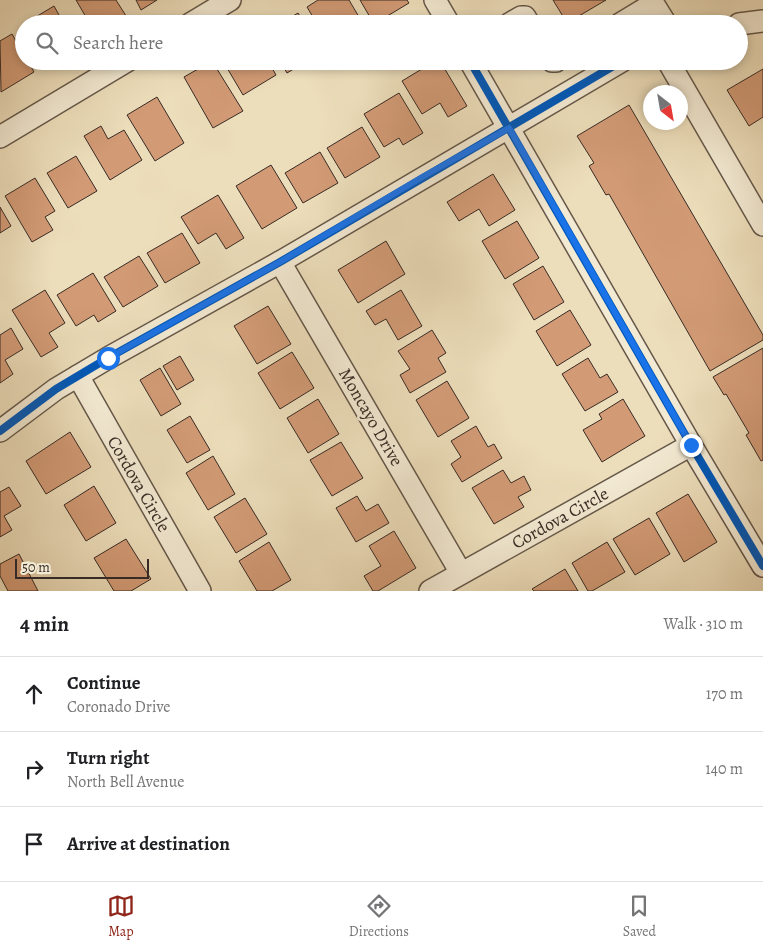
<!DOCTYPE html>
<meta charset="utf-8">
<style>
body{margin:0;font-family:Alegreya,serif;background:#f2f2f2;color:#202124}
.compass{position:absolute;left:643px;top:85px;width:45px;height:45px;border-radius:50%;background:#fff;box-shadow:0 2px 8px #0003;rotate:149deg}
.scale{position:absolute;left:15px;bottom:12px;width:134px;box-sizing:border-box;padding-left:5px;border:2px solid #382b25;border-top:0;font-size:14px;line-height:18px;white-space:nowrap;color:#382b25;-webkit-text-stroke:4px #f3ead3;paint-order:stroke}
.stop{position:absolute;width:15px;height:15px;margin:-11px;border:4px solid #1a73e8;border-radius:50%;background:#fff}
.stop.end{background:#1a73e8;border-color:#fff;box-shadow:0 1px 5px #0008}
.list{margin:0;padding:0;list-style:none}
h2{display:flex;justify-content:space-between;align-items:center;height:65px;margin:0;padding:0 20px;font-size:21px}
h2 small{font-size:16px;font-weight:400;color:#757577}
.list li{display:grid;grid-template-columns:32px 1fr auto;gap:15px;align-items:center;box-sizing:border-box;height:75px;padding:0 20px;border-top:1px solid #e0e0e0}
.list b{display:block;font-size:19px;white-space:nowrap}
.list p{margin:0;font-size:16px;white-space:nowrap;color:#757577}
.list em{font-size:16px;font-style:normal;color:#757577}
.icon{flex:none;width:28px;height:28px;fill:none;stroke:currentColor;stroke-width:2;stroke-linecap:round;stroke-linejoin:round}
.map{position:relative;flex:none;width:763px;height:591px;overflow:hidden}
.search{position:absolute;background:#fff;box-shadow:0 2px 8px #0003;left:15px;right:15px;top:15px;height:55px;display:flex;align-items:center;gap:12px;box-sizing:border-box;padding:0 18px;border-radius:28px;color:#757577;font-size:19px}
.sheet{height:290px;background:#fff}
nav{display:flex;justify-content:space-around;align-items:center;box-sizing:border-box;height:70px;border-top:1px solid #e0e0e0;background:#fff;font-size:14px;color:#757577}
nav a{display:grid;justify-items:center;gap:2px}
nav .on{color:#8f2418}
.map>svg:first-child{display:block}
.building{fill:#d29b76;stroke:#382b25}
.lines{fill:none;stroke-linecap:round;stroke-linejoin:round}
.minor-casing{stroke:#65584a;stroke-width:24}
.minor{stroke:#f3ead3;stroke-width:21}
.cycleway-casing{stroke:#f3ead3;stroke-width:11}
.cycleway{stroke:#0057b8;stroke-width:8}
.route{stroke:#1a73e8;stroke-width:6}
.labels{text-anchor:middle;stroke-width:5;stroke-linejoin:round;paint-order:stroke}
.street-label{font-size:18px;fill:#382b25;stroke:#f3ead3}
</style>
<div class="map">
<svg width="763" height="591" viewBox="0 0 763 591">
<rect width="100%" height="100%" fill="#eddebb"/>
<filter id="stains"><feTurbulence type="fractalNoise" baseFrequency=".004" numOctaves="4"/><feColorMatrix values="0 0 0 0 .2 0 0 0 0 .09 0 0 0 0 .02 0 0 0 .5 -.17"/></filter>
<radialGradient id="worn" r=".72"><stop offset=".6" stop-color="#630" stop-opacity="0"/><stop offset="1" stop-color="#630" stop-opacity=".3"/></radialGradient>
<g class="building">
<polygon points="76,0 116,0 128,19 119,24 90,24"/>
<polygon points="136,0 157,0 141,10"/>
<polygon points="318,0 349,0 362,22 317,24 307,7"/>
<polygon points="360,0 407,0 409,3 374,24"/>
<polygon points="553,0 606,0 567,23"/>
<polygon points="54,6 64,24 24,24"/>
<polygon points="298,13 305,24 280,24"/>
<polygon points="12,34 24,55 24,61 28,61 34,72 1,92 0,41"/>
<polygon points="212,61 243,111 213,128 184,77"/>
<polygon points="223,61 268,61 276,75 243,95"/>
<polygon points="280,61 307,61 287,73"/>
<polygon points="435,61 440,61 467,106 448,117 440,103 422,114 402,81"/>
<polygon points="763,69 763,117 749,126 727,90"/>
<polygon points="399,93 423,133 403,145 399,138 384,147 364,114"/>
<polygon points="157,97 184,143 155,161 127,115"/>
<polygon points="629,105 763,335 763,340 710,371 609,194 606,195 589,166 594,163 577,136"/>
<polygon points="101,126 108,139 124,130 142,160 110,180 84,136"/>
<polygon points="362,127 380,157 345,178 327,148"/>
<polygon points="320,152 338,183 303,203 285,173"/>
<polygon points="76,156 97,191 68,208 47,173"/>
<polygon points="271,165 297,208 262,229 236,186"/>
<polygon points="493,174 515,210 489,226 479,209 459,221 447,202"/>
<polygon points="35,178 55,211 45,217 53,230 32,242 5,196"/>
<polygon points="218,195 244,238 226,249 216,233 198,244 181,217"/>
<polygon points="0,207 11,226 0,233"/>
<polygon points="517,221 539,258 505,279 482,241"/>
<polygon points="182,233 200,263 165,283 147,253"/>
<polygon points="386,241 405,274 358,303 338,270"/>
<polygon points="139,256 158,286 123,307 104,277"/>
<polygon points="543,266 564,302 534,320 513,284"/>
<polygon points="93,273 116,311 98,322 94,315 76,326 57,295"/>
<polygon points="45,290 65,323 49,333 58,347 41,357 12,310"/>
<polygon points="401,290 422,326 398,340 386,319 375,325 366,311"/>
<polygon points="268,306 291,344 257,364 234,326"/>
<polygon points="570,310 591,345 557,366 536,331"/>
<polygon points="11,328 23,349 5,360 13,374 0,383 0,335"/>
<polygon points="432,330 446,353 438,358 446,372 410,393 400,375 410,369 398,351"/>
<polygon points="763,348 763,460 761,461 746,435 749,433 726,394 724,395 713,377"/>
<polygon points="292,352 314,388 280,409 258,373"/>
<polygon points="180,356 194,380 177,390 163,366"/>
<polygon points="588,358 600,378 607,374 618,392 585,411 562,374"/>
<polygon points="160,368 181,404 161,416 140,380"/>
<polygon points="447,381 469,418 438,437 416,400"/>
<polygon points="318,399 339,434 308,453 287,418"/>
<polygon points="623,399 645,436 602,462 583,430 602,419 599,414"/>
<polygon points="190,416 210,450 187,463 167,430"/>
<polygon points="476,426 488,447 494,444 502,458 462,482 451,464 461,457 451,441"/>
<polygon points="70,432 91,467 46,494 26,461"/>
<polygon points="341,442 363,478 332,496 310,460"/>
<polygon points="213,456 235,494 208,510 186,473"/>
<polygon points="503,470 511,483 524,476 531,490 518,497 524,507 494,524 472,488"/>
<polygon points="94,486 116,523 86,541 64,505"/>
<polygon points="9,487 21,506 4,516 12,530 0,537 0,492"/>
<polygon points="688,494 717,542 684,562 656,513"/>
<polygon points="357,496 366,511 378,504 389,523 356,542 336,508"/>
<polygon points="245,498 267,534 236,553 214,517"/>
<polygon points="649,518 670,554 635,575 613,539"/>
<polygon points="394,531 416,568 378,591 373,591 364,576 381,566 369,546"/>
<polygon points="126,539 151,579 131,591 114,591 94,558"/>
<polygon points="269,542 291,580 272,591 257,591 239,561"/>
<polygon points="607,542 625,572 592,591 588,591 572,563"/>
<polygon points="19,554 38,591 8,591 0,576 0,564"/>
<polygon points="565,569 578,591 534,591 532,589"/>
</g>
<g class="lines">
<g class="minor-casing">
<g id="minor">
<polyline points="435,0 449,24"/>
<polyline points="651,0 666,24"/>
<polyline points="190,24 230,0"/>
<polyline points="509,24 521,17 525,17 529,24"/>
<polyline points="620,24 653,4"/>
<polyline points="739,24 763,21"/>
<polyline points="470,61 691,445 763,566"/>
<polyline points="552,61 556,61"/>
<polyline points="668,61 763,225"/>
<polyline points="0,137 127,61"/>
<polyline points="280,262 461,573"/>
<polyline points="78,376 200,591"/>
<polyline points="0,431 56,389 108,358 280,262 622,61"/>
<polyline points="430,591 691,445"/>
</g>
</g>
<use href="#minor" class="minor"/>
<g class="cycleway-casing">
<g id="cycleway">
<polyline points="470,61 691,445 763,566"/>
<polyline points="0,431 56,389 108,358 280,262 622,61"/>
</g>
</g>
<use href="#cycleway" class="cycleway"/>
</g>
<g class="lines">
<polyline class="route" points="108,358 280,262 424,176 509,128 691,445"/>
</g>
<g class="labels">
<g class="street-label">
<text transform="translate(371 417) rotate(60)" y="6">Moncayo Drive</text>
<text transform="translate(139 484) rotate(60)" y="6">Cordova Circle</text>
<text transform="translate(560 518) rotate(-29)" y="6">Cordova Circle</text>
</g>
</g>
<rect width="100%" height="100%" filter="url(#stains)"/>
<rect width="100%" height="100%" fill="url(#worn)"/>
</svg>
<svg class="compass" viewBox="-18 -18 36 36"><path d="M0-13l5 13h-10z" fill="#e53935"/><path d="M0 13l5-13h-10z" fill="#757577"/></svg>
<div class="scale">50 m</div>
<div class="stop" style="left:108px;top:358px"></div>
<div class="stop end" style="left:691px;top:445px"></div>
<div class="search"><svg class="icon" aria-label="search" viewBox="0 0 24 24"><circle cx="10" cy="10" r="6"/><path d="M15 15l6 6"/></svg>Search here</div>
</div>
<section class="sheet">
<h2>4 min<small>Walk · 310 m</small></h2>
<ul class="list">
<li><svg class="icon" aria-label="ahead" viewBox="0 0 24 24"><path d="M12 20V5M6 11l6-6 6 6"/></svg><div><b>Continue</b><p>Coronado Drive</p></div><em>170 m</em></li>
<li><svg class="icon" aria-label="right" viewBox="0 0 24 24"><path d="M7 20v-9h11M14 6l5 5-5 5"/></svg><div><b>Turn right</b><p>North Bell Avenue</p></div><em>140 m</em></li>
<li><svg class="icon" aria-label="arrive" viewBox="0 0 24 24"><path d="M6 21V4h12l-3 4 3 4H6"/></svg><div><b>Arrive at destination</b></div></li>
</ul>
</section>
<nav>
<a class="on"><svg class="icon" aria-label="map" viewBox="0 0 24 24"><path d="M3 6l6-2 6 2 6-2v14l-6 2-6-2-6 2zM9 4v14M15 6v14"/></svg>Map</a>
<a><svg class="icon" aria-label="directions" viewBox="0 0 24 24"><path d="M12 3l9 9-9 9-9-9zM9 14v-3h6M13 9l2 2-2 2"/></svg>Directions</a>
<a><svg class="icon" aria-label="saved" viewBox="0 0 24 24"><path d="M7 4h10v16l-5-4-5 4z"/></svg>Saved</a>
</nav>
